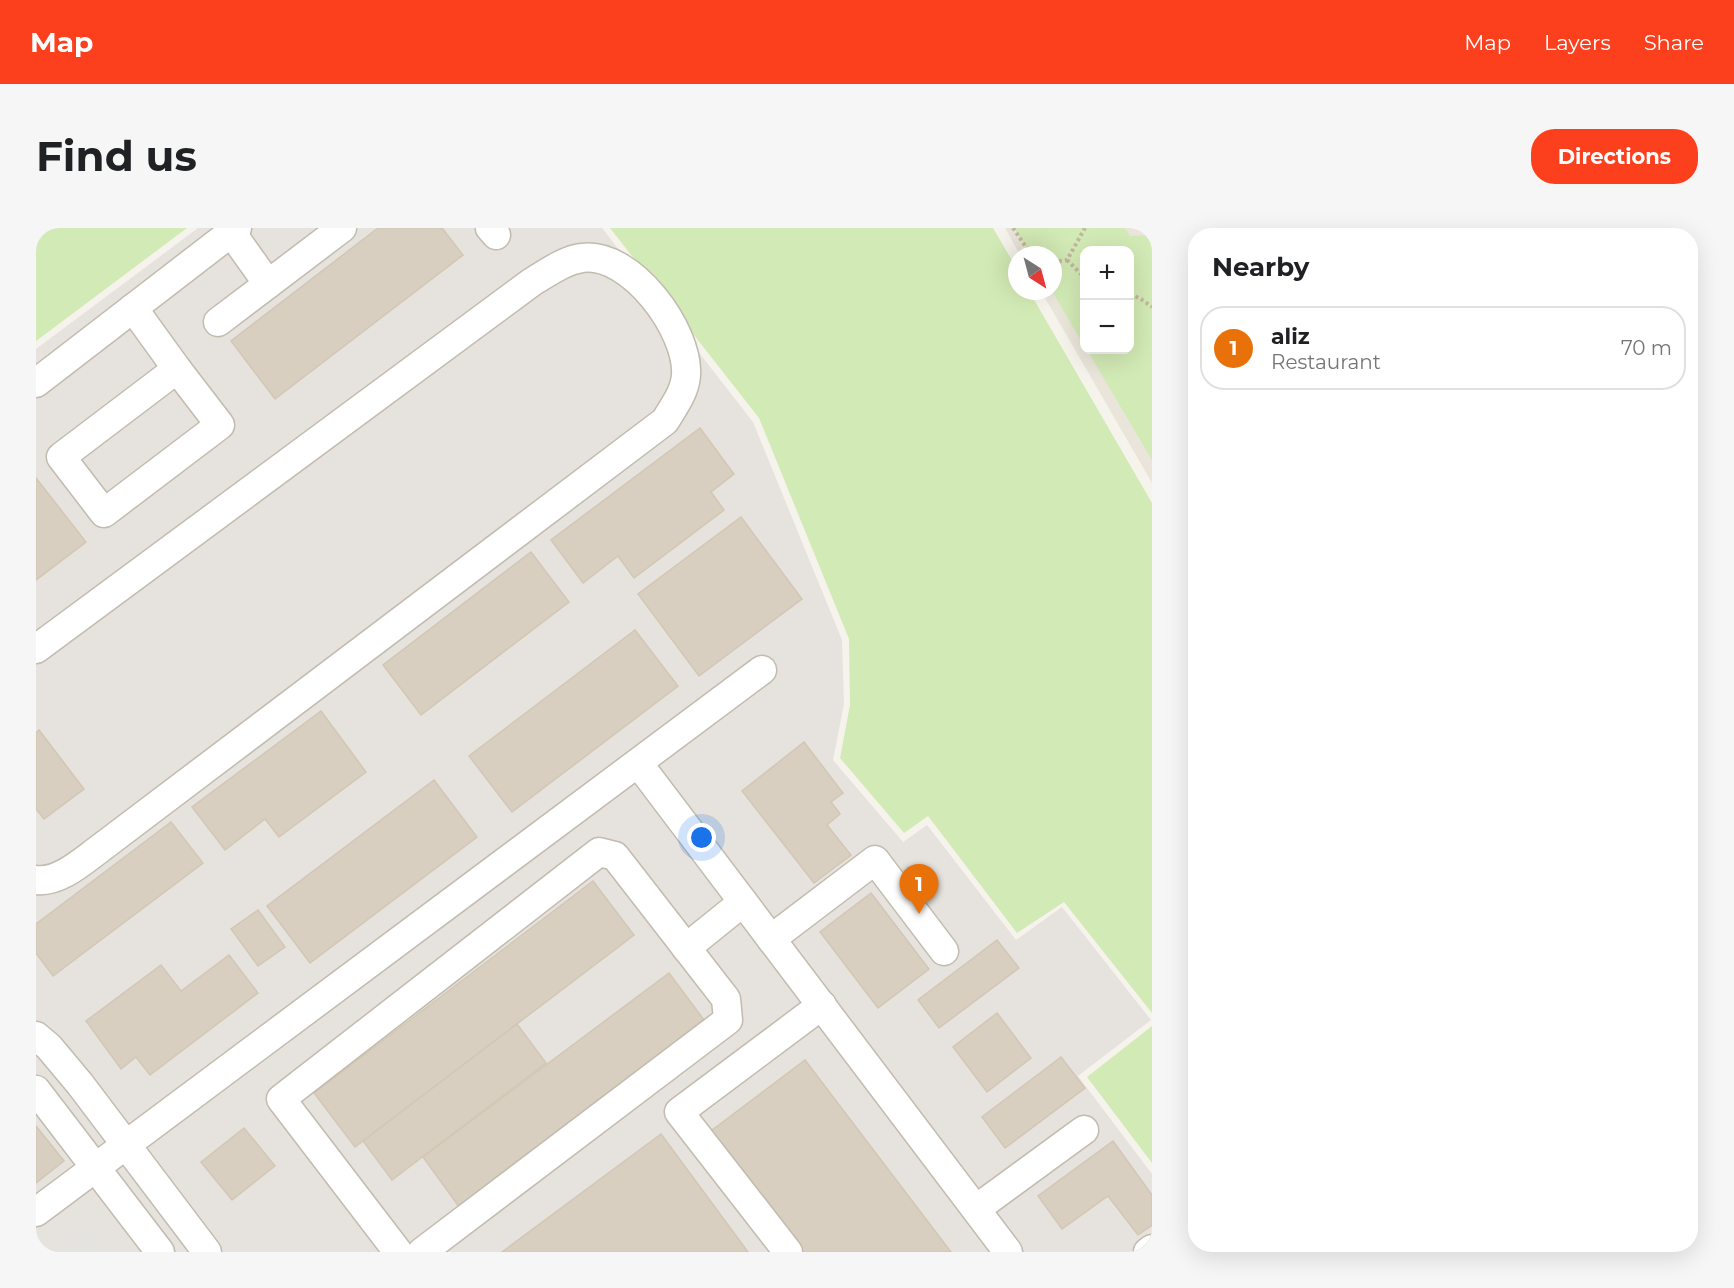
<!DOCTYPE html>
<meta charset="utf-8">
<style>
body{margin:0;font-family:Montserrat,sans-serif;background:#f6f6f6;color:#202124}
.controls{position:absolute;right:18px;top:18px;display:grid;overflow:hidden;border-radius:12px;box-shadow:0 6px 24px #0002}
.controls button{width:54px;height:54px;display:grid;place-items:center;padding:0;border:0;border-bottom:2px solid #e0e0e0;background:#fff;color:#202124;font:30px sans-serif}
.compass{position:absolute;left:972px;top:18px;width:54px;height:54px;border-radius:50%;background:#fff;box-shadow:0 6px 24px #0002;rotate:144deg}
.you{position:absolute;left:666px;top:610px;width:21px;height:21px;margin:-15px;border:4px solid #fff;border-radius:50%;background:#1a73e8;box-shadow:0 0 0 9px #1a73e833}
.badge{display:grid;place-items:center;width:39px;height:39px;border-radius:50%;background:#fc3f1d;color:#fff;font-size:20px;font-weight:700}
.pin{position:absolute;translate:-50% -50px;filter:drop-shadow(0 2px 3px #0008)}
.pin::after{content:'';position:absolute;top:32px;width:21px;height:18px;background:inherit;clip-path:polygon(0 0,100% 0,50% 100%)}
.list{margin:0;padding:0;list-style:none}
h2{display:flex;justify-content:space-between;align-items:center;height:78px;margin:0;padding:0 24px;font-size:26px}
h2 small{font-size:20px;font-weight:400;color:#757577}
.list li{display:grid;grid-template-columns:39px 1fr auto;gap:18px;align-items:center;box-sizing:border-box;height:84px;margin:0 12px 12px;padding:0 12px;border:2px solid #e0e0e0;border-radius:24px}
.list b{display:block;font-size:22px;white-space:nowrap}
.list p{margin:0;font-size:20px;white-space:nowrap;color:#757577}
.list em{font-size:20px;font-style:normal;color:#757577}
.map{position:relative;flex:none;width:1116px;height:1024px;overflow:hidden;border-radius:24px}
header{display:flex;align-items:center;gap:36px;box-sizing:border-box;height:84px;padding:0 30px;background:#fc3f1d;color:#fff}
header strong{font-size:28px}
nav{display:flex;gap:33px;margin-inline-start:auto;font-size:21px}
.intro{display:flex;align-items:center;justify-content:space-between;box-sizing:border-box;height:144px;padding:0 36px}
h1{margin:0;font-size:42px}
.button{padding:15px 27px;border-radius:24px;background:#fc3f1d;color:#fff;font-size:21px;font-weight:700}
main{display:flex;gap:36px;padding:0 36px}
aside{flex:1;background:#fff;border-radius:24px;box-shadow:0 6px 24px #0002}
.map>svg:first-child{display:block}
.residential{fill:#eae5da;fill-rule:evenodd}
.industrial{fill:#e6e2dd}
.green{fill:#d2eab5}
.parking{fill:#e5e3e0}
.building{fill:#d8cfc1;stroke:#d3c7b4;stroke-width:1.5}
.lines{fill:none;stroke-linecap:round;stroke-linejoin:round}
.minor-casing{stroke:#c2bbae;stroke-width:31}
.path{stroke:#c4b79f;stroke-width:4;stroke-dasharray:3 3;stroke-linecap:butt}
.minor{stroke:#fff;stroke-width:28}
</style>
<header>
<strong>Map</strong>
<nav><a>Map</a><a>Layers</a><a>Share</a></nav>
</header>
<div class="intro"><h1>Find us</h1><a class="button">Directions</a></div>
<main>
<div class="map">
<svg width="1116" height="1024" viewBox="0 0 1116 1024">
<rect width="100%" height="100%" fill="#f6f3ec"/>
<path class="residential" d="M969,0H1116V255L1005,63H1017V27H984ZM1048,22H1094V122H1048Z"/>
<polygon class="industrial" points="162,0 566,0 717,194 806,412 808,476 797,532 867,614 891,597 980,712 1026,679 1115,792 1042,848 1116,946 1116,1024 0,1024 0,121"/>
<g class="green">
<polygon points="0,0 151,0 0,113"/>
<polygon points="574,0 957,0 981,41 981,63 993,63 1116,275 1116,785 1028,674 981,705 892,588 868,605 804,530 814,477 813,411 723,190"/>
<polygon points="978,0 1089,0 1094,8 1116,7 1116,232 1051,122 1094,122 1094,22 1048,22 1048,118 1016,63 1017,27 994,27"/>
<polygon points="1116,798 1116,935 1051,849"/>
</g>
<polygon class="parking" points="51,996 72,1024 14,1024"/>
<g class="building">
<polygon points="342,0 406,0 427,27 239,171 195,113"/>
<polygon points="664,200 698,246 675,264 688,282 598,350 582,328 547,355 515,312"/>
<polygon points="0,250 50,314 0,352"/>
<polygon points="705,289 766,371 663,448 602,366"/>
<polygon points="495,324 533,374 385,487 347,437"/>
<polygon points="599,402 642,458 476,584 433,528"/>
<polygon points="285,483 330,544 243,609 229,591 189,622 156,579"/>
<polygon points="3,502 48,561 8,591 0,581 0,505"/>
<polygon points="768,514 807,565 795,574 804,586 791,597 815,627 778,655 706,563"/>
<polygon points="398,552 441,609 274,735 231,678"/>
<polygon points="135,594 167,635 17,748 0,725 0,696"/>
<polygon points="557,653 598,707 319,919 278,865"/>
<polygon points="835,665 893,741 842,780 784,704"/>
<polygon points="222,682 249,719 222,738 195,701"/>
<polygon points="961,712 983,740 903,800 882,772"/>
<polygon points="193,727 222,765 114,847 100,829 85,841 50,793 125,737 145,763"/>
<polygon points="633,745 674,800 426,983 387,929"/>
<polygon points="961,785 995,830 951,864 917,819"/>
<polygon points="481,796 510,835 356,952 327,913"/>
<polygon points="1025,829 1049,860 969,920 946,889"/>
<polygon points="769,832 915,1024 767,1024 675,903"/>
<polygon points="0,898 28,933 0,955"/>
<polygon points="208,900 239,938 196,972 165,934"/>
<polygon points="625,906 712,1024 466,1024"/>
<polygon points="1077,913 1116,967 1116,997 1102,1007 1072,968 1026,1001 1002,968"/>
</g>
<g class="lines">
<g class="minor-casing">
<g id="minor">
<polyline points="454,0 460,7"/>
<polyline points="195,4 232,56"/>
<polyline points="97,80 141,141"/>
<polyline points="182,94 306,0"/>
<polygon points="141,141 184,197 68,285 25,229"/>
<polyline points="0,155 201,0"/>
<path d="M0,421L496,54C511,45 529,32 546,30C595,23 653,103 650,147C649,164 638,178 629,193L62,622C46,634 22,655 0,652"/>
<polyline points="602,535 972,1024"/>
<polyline points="735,711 839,632 908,723"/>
<polyline points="650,720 707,674"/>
<polyline points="0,808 13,819 44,856 171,1024"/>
<polyline points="0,862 124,1024"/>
<polyline points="940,981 1048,902"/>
<polyline points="0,984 726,442"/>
<polyline points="362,1024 245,871 563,624 579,628 690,771 692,792 386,1024"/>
<polyline points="752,1024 643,884 786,777"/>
<polyline points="1112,1024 1116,1021"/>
</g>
</g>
<g class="path">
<polyline points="977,0 990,19 1002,27"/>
<polyline points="1031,32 1048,49"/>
<polyline points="1017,34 1031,32 1049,0"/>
<polyline points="1094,66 1105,71 1116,79"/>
</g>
<use href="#minor" class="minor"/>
</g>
</svg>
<div class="controls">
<button>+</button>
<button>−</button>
</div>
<svg class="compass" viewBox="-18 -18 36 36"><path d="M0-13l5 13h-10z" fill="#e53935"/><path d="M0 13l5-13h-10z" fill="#757577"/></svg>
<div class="you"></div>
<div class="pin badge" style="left:883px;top:686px;background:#e8710a">1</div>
</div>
<aside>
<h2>Nearby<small></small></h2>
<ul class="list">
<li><span class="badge" style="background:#e8710a">1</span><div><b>aliz</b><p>Restaurant</p></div><em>70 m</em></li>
</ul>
</aside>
</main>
